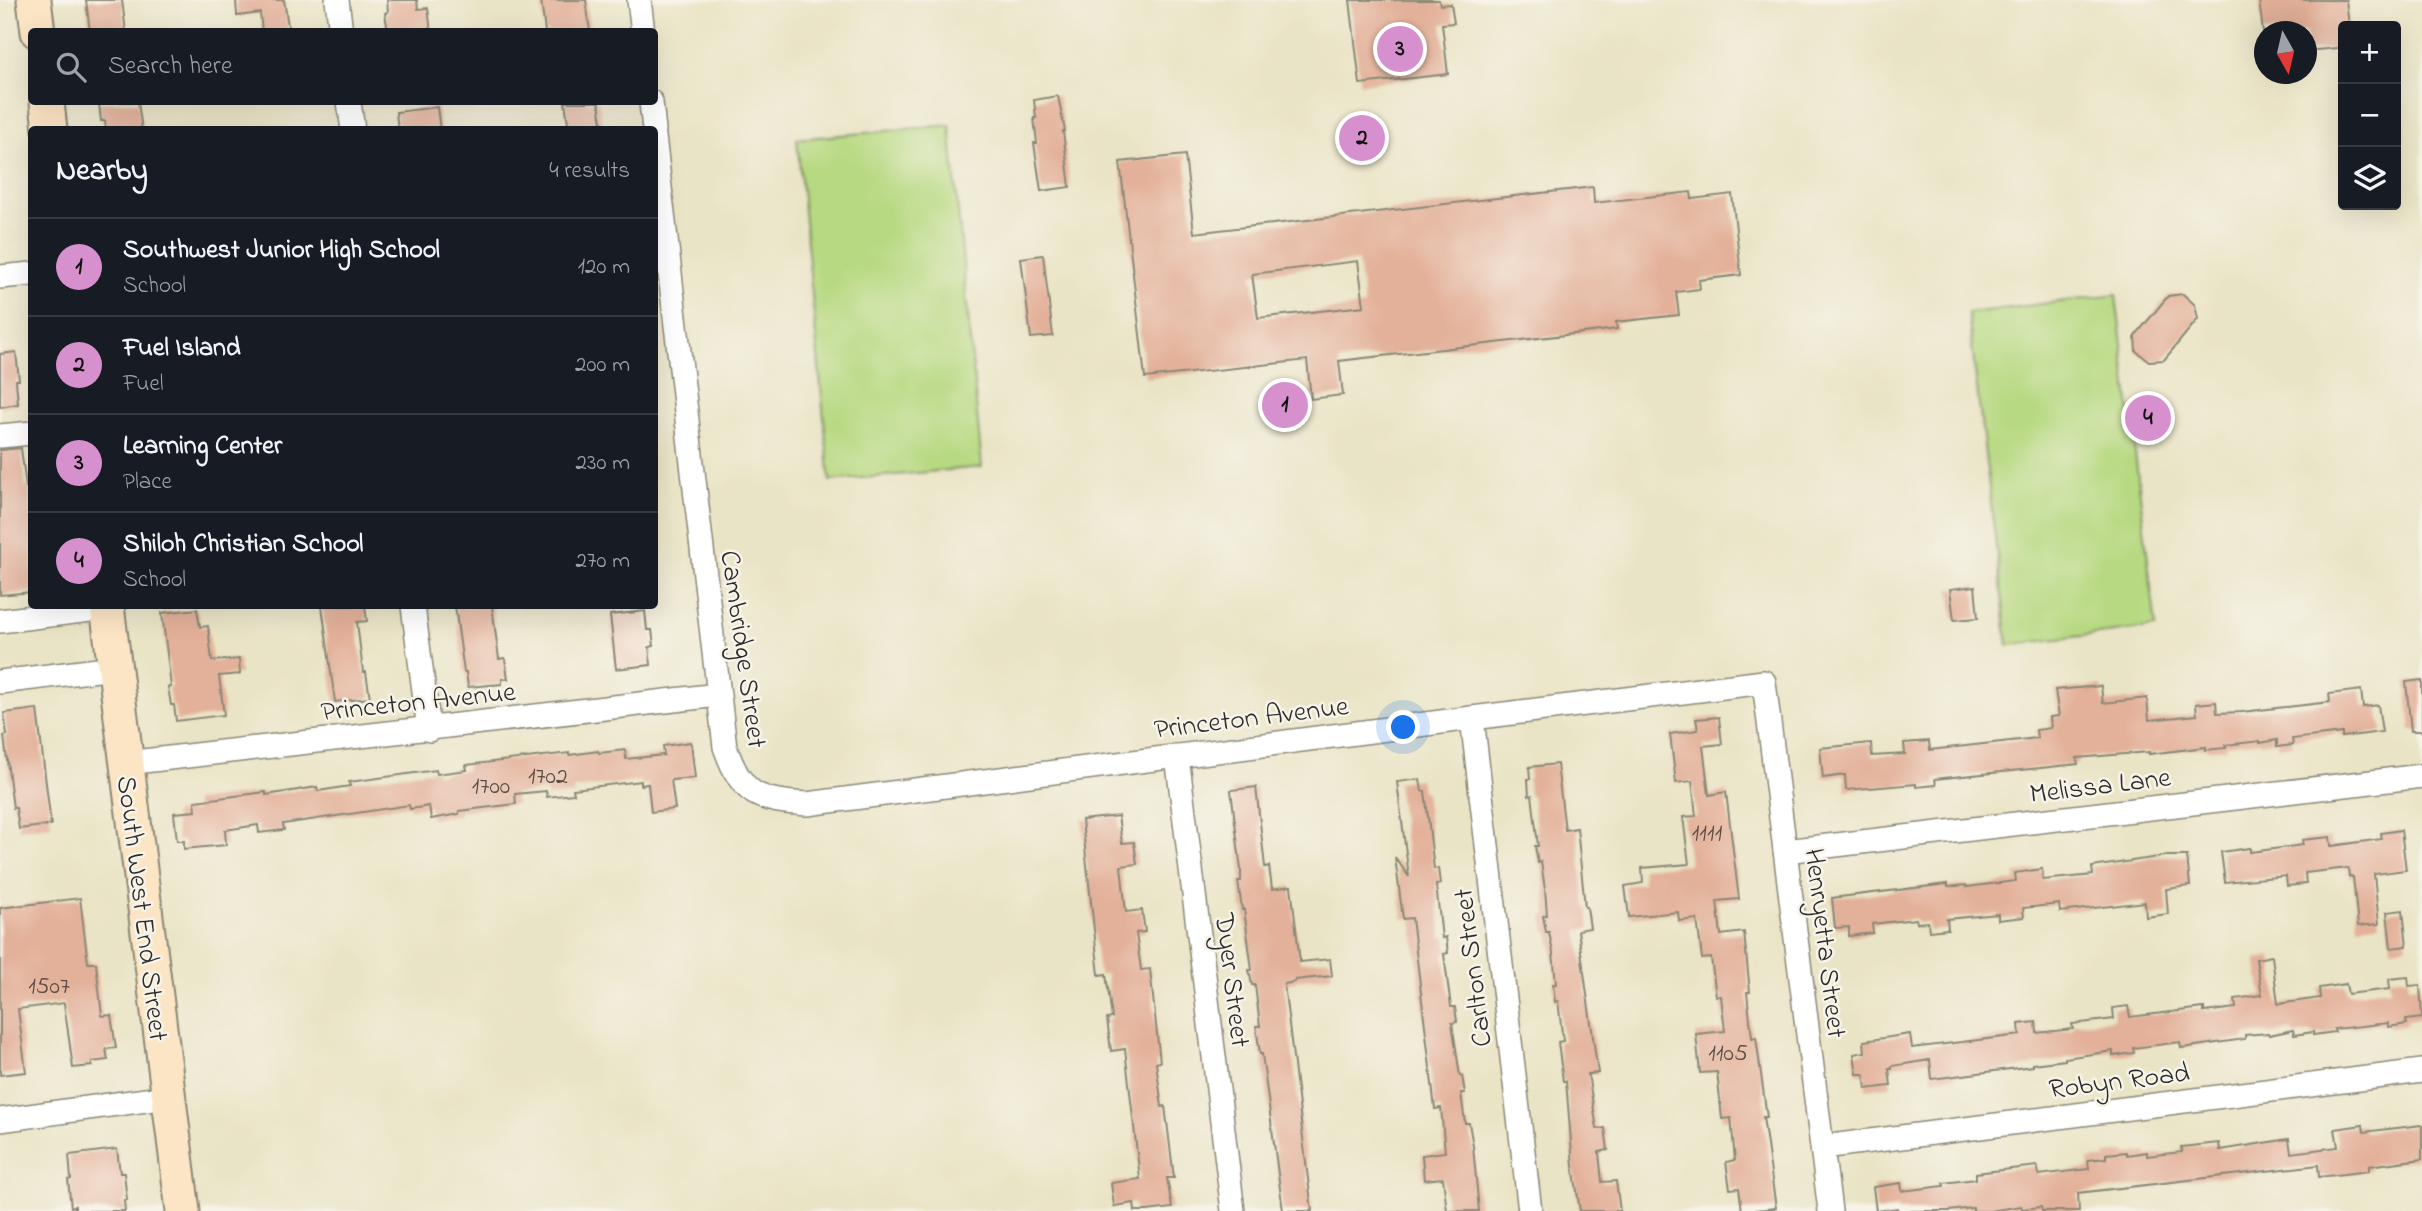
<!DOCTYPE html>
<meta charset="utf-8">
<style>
body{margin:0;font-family:"Indie Flower",sans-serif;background:#242831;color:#f1f3f6}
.controls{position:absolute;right:21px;top:21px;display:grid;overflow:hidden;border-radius:7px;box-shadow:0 7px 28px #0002}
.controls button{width:63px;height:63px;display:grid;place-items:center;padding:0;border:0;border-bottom:2px solid #363941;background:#171b24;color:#f1f3f6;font:35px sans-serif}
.compass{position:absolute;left:2254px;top:21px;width:63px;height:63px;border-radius:50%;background:#171b24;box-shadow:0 7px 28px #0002;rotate:172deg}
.you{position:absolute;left:1404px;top:728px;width:24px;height:24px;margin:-18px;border:5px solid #fff;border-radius:50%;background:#1a73e8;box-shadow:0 0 0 10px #1a73e833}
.badge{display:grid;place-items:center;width:46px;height:46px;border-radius:50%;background:#d690ce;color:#111;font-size:23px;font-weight:700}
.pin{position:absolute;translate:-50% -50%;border:4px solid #fff;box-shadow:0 2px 7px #0006}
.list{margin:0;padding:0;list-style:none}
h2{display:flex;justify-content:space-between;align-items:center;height:91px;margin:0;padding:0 28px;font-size:30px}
h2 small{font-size:23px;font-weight:400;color:#9ea1a6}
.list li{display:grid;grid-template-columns:46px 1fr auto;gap:21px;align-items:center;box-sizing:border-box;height:98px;padding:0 28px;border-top:2px solid #363941}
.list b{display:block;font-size:26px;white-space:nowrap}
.list p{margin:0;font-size:23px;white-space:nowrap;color:#9ea1a6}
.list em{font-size:23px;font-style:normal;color:#9ea1a6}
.icon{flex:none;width:38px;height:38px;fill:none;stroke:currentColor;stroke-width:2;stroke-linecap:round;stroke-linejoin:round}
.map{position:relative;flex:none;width:2422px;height:1211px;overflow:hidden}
.search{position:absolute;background:#171b24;box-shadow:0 7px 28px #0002;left:28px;top:28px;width:630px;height:77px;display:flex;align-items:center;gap:18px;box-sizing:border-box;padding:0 24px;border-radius:7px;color:#9ea1a6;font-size:26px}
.panel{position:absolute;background:#171b24;box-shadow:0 7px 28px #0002;left:28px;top:126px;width:630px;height:483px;border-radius:7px}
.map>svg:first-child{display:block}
.pitch{fill:#b7d981;stroke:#718256;stroke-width:2}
.building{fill:#e3b099;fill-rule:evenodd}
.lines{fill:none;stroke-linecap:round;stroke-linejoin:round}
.street-casing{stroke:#8a8878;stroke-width:26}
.secondary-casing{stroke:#8a8878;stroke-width:37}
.street{stroke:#fff;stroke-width:23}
.secondary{stroke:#fce5c4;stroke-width:33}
.labels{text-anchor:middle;stroke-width:5;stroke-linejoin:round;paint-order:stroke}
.number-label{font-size:24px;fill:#594c46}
.street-label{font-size:28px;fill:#2b2b2b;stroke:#f7f3e8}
</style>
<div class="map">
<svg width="2422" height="1211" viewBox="0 0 2422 1211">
<rect width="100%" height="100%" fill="#f7f3e8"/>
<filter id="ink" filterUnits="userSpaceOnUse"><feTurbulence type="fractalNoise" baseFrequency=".0143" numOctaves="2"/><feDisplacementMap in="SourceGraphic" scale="14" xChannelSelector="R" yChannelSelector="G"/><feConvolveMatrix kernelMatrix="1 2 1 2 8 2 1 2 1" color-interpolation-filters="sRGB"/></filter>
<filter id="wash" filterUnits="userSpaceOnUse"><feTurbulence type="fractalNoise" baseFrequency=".00686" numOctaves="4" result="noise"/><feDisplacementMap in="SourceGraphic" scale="28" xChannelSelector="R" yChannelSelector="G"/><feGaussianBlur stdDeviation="1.57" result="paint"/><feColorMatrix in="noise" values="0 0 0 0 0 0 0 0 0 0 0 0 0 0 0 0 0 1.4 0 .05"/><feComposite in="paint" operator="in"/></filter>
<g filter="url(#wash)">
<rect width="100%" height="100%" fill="#eae4c6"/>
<g class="pitch">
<polygon points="950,125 982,467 830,481 797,139"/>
<polygon points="2116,295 2156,627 2008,645 1968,313"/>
</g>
<g id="blocks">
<g class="building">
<polygon points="86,0 122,0 126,32 90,32"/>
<polygon points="236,0 284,0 289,32 262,32 260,13 237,16"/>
<polygon points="387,0 417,0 418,9 428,8 431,32 388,32 385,13 388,12"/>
<polygon points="541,0 586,0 590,32 545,32"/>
<polygon points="1350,0 1439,0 1440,5 1451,4 1454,23 1442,24 1448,74 1360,84"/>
<polygon points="2259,0 2346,0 2349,26 2343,26 2343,39 2337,48 2306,51 2306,32 2263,32"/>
<polygon points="1058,96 1065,131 1063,131 1070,187 1041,191 1034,143 1037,143 1034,118 1036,118 1034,100"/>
<polygon points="110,102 138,102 142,130 106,130 105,121 101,121 99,103"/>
<polygon points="565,102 599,102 603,130 569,130"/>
<polygon points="437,107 440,130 398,130 396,112"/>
<path d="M1185,155L1194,233L1593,187L1594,203L1691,192L1692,199L1732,194L1741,275L1699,280L1700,289L1676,292L1679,315L1616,322L1617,329L1339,361L1343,395L1311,399L1307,360L1145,378L1120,162ZM1358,261L1364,306L1258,318L1252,274Z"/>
<polygon points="1043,255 1053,336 1031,338 1021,258"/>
<polygon points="2183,294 2195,305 2198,319 2164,360 2149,361 2136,351 2135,336 2168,296"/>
<polygon points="16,352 19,380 16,380 18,404 0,407 0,354"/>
<polygon points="21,448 26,487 29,486 31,502 29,503 32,527 32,592 0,595 0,450"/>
<polygon points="1975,586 1978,618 1954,620 1950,589"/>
<polygon points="322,606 365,606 367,621 357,622 363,672 366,672 370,698 335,702"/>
<polygon points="455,606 492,606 499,659 505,658 508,679 502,679 502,684 468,687 466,672 464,672"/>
<polygon points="197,609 200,627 208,626 212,661 239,659 240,674 219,676 224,715 176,721 174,705 171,705 168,687 171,687 162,613"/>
<polygon points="645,611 647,630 652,630 654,646 649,647 651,665 616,669 610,615"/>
<polygon points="2422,680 2422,731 2411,731 2406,682"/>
<polygon points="2101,686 2103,703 2147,698 2149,720 2197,715 2196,704 2216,702 2217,713 2242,712 2330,702 2329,694 2361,690 2363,707 2378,705 2382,732 2342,737 2342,733 2292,739 2293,745 2277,747 2277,740 2260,743 2260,741 2225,745 2226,748 2206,750 2206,747 2149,754 2149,752 2077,758 2078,764 1935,779 1936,785 1916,787 1916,784 1846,790 1845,775 1823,778 1820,748 1871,743 1872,756 1905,754 1904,743 1929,741 1930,750 2037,738 2036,730 2051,728 2050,717 2059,716 2055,690"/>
<polygon points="37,709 51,825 19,829 16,808 13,808 4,736 7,735 4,713"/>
<polygon points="1719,717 1722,744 1703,746 1709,795 1726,792 1739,899 1717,901 1721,935 1744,932 1750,992 1747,992 1752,1038 1756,1037 1764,1096 1767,1117 1763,1117 1776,1208 1745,1211 1742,1211 1739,1188 1730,1189 1726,1162 1735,1160 1731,1118 1722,1119 1717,1072 1700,1073 1696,1034 1725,1031 1721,996 1716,996 1711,958 1702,959 1697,919 1679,921 1678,912 1629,917 1625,886 1643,883 1642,868 1689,864 1683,817 1696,816 1692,781 1676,783 1670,734 1698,730 1696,719"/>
<polygon points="691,742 695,778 671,780 675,809 651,812 648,784 641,785 641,781 573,789 574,794 547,797 546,791 515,794 516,804 459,811 459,814 431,819 429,806 410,809 409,805 283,824 284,830 259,833 258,825 225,830 226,845 184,849 184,841 177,841 174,813 196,811 195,801 266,792 266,795 317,787 318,791 350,786 349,782 436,770 437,774 467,770 466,765 569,753 569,755 598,751 599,753 625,750 626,759 664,755 663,746"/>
<polygon points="1557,764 1565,830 1577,828 1585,907 1587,907 1590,928 1578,930 1598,1073 1588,1074 1597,1129 1605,1128 1608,1150 1599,1152 1602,1182 1616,1181 1620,1211 1580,1211 1573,1166 1566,1081 1563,1081 1558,1042 1563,1041 1558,1001 1555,1002 1553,984 1556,984 1553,953 1549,932 1546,932 1543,916 1547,915 1545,889 1541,862 1538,863 1535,846 1538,846 1532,795 1529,796 1528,779 1530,779 1529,767"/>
<polygon points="1420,779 1422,791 1425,791 1434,869 1438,868 1440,884 1436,885 1439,911 1442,938 1446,937 1448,953 1444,954 1448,985 1451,1007 1455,1007 1457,1022 1452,1023 1460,1076 1462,1076 1465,1093 1461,1093 1465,1123 1469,1123 1473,1146 1479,1211 1447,1211 1443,1178 1424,1180 1422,1155 1445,1152 1441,1108 1435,1109 1412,918 1403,919 1395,857 1409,877 1397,782"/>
<polygon points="1256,787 1265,867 1269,866 1272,889 1291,886 1300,962 1330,959 1332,976 1295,980 1295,982 1284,984 1312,1211 1283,1211 1262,1054 1260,1054 1256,1026 1260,1026 1255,985 1252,985 1249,970 1252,970 1244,909 1242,910 1238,881 1241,881 1241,870 1231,790"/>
<polygon points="1118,816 1122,843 1134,842 1137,864 1121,866 1126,912 1142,910 1145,932 1136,933 1141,970 1150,969 1160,1062 1156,1063 1162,1107 1165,1106 1174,1178 1167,1178 1172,1208 1147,1211 1135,1211 1134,1203 1114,1206 1111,1183 1140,1179 1125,1049 1111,1051 1107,1019 1112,1018 1106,974 1099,975 1082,820"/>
<polygon points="2401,830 2406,870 2374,874 2379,924 2358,926 2353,877 2349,877 2348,868 2305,873 2306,884 2287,886 2286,876 2225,882 2221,852 2250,848 2250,852 2303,845 2302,840 2330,837 2331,846 2382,839 2381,833"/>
<polygon points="2165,856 2187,856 2190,886 2166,889 2168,914 2146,917 2145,902 2060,912 2059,904 2023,908 2024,917 1998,920 1998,914 1947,919 1948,929 1929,931 1928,922 1917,923 1916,919 1872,924 1873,933 1849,936 1849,927 1835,928 1832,898 1948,884 1948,887 1966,885 1966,887 2016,881 2015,873 2042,869 2043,880 2093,875 2092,867"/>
<polygon points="80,898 88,963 96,963 102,1016 111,1015 116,1048 106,1049 108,1060 92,1062 92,1066 73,1068 64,1003 18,1009 26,1072 0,1075 0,908"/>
<polygon points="2403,910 2407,946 2391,948 2387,912"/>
<polygon points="2272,956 2278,1004 2320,998 2319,988 2346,984 2348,994 2390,989 2389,979 2408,977 2409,986 2420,985 2422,1018 2406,1020 2407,1024 2388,1027 2388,1023 2334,1029 2335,1032 2313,1035 2313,1032 2294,1035 2293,1030 2269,1035 2268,1033 2245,1035 2245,1039 2181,1048 2180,1042 2133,1048 2134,1053 2113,1056 2113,1051 2065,1058 2065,1060 2033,1064 2033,1066 1932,1079 1930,1060 1892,1066 1892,1069 1889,1069 1891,1086 1866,1089 1864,1074 1857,1074 1854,1054 1865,1052 1864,1041 1910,1034 1912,1048 2020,1035 2019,1024 2036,1022 2037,1033 2073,1029 2072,1024 2114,1019 2113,1008 2128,1006 2130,1017 2204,1008 2204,1012 2236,1008 2235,999 2262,995 2256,959"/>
<polygon points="2363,1125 2364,1132 2422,1125 2422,1159 2369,1166 2369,1171 2319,1177 2318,1165 2078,1193 2079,1211 2042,1211 2041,1207 2022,1209 2021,1206 1990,1211 1973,1211 1973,1208 1949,1211 1898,1211 1897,1208 1876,1211 1873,1187 1901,1183 1902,1191 1944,1186 1943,1183 1976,1179 1976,1173 2037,1166 2039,1175 2089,1169 2088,1160 2106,1158 2106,1154 2126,1152 2127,1155 2147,1152 2147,1156 2182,1152 2181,1147 2219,1143 2220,1150 2289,1139 2291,1153 2338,1147 2335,1129"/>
<polygon points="117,1149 120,1173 124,1173 127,1200 124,1200 125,1211 75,1211 75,1206 71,1207 68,1180 71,1179 69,1155"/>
</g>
</g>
</g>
<g filter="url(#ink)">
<use href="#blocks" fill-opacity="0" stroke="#8a8878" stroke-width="2"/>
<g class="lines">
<g class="street-casing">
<g id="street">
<polyline points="337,0 341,32"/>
<polyline points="639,0 643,32"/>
<polyline points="349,102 353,130"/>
<polyline points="651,102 654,130"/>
<path d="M654,136L725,747C743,797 757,800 807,804L1472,718L1764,682L1830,1211"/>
<polyline points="0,277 32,274"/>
<polyline points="0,436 32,433"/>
<polyline points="413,606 429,730"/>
<polyline points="0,621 107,608"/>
<polyline points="0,682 114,668"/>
<polyline points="1472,718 1530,1211"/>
<polyline points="1177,756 1233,1211"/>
<polyline points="126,763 718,695"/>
<polyline points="1785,851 2422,776"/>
<polyline points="0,1120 168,1097"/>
<polyline points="1823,1147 2422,1071"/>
</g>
</g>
<g class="secondary-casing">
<g id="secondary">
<polyline points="34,0 38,32"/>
<polyline points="47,102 50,130"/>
<polyline points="107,606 183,1211"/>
</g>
</g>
<use href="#street" class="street"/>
<use href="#secondary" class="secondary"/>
</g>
</g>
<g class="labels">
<g class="number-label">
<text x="548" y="783">1702</text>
<text x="491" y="793">1700</text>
<text x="1707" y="840">1111</text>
<text x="49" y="993">1507</text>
<text x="1728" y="1060">1105</text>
</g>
<g class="street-label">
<text transform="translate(745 649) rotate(82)" y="10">Cambridge Street</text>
<text transform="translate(418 700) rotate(-6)" y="10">Princeton Avenue</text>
<text transform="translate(1251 716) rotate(-7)" y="10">Princeton Avenue</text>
<text transform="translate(2100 784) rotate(-7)" y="10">Melissa Lane</text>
<text transform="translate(144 908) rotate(83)" y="10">South West End Street</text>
<text transform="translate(1827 943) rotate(83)" y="10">Henryetta Street</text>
<text transform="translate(1471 968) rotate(-97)" y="10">Carlton Street</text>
<text transform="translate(1234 980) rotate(83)" y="10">Dyer Street</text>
<text transform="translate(2119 1079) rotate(-7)" y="10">Robyn Road</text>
</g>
</g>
</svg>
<div class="controls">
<button>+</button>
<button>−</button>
<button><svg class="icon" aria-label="layers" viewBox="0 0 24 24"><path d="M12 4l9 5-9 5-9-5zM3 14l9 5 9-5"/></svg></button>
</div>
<svg class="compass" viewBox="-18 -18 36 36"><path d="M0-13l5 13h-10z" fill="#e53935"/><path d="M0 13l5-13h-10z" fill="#9ea1a6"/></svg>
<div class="you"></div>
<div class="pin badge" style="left:1285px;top:405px">1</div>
<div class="pin badge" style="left:1362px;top:138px">2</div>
<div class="pin badge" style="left:1400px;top:49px">3</div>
<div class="pin badge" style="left:2148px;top:418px">4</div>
<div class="search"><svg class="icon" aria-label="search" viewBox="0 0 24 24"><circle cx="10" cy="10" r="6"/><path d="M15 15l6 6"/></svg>Search here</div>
<section class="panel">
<h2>Nearby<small>4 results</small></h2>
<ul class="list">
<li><span class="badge">1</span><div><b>Southwest Junior High School</b><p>School</p></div><em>120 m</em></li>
<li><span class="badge">2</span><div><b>Fuel Island</b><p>Fuel</p></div><em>200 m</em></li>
<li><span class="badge">3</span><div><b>Learning Center</b><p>Place</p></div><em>230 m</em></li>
<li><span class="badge">4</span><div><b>Shiloh Christian School</b><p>School</p></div><em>270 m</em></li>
</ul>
</section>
</div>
